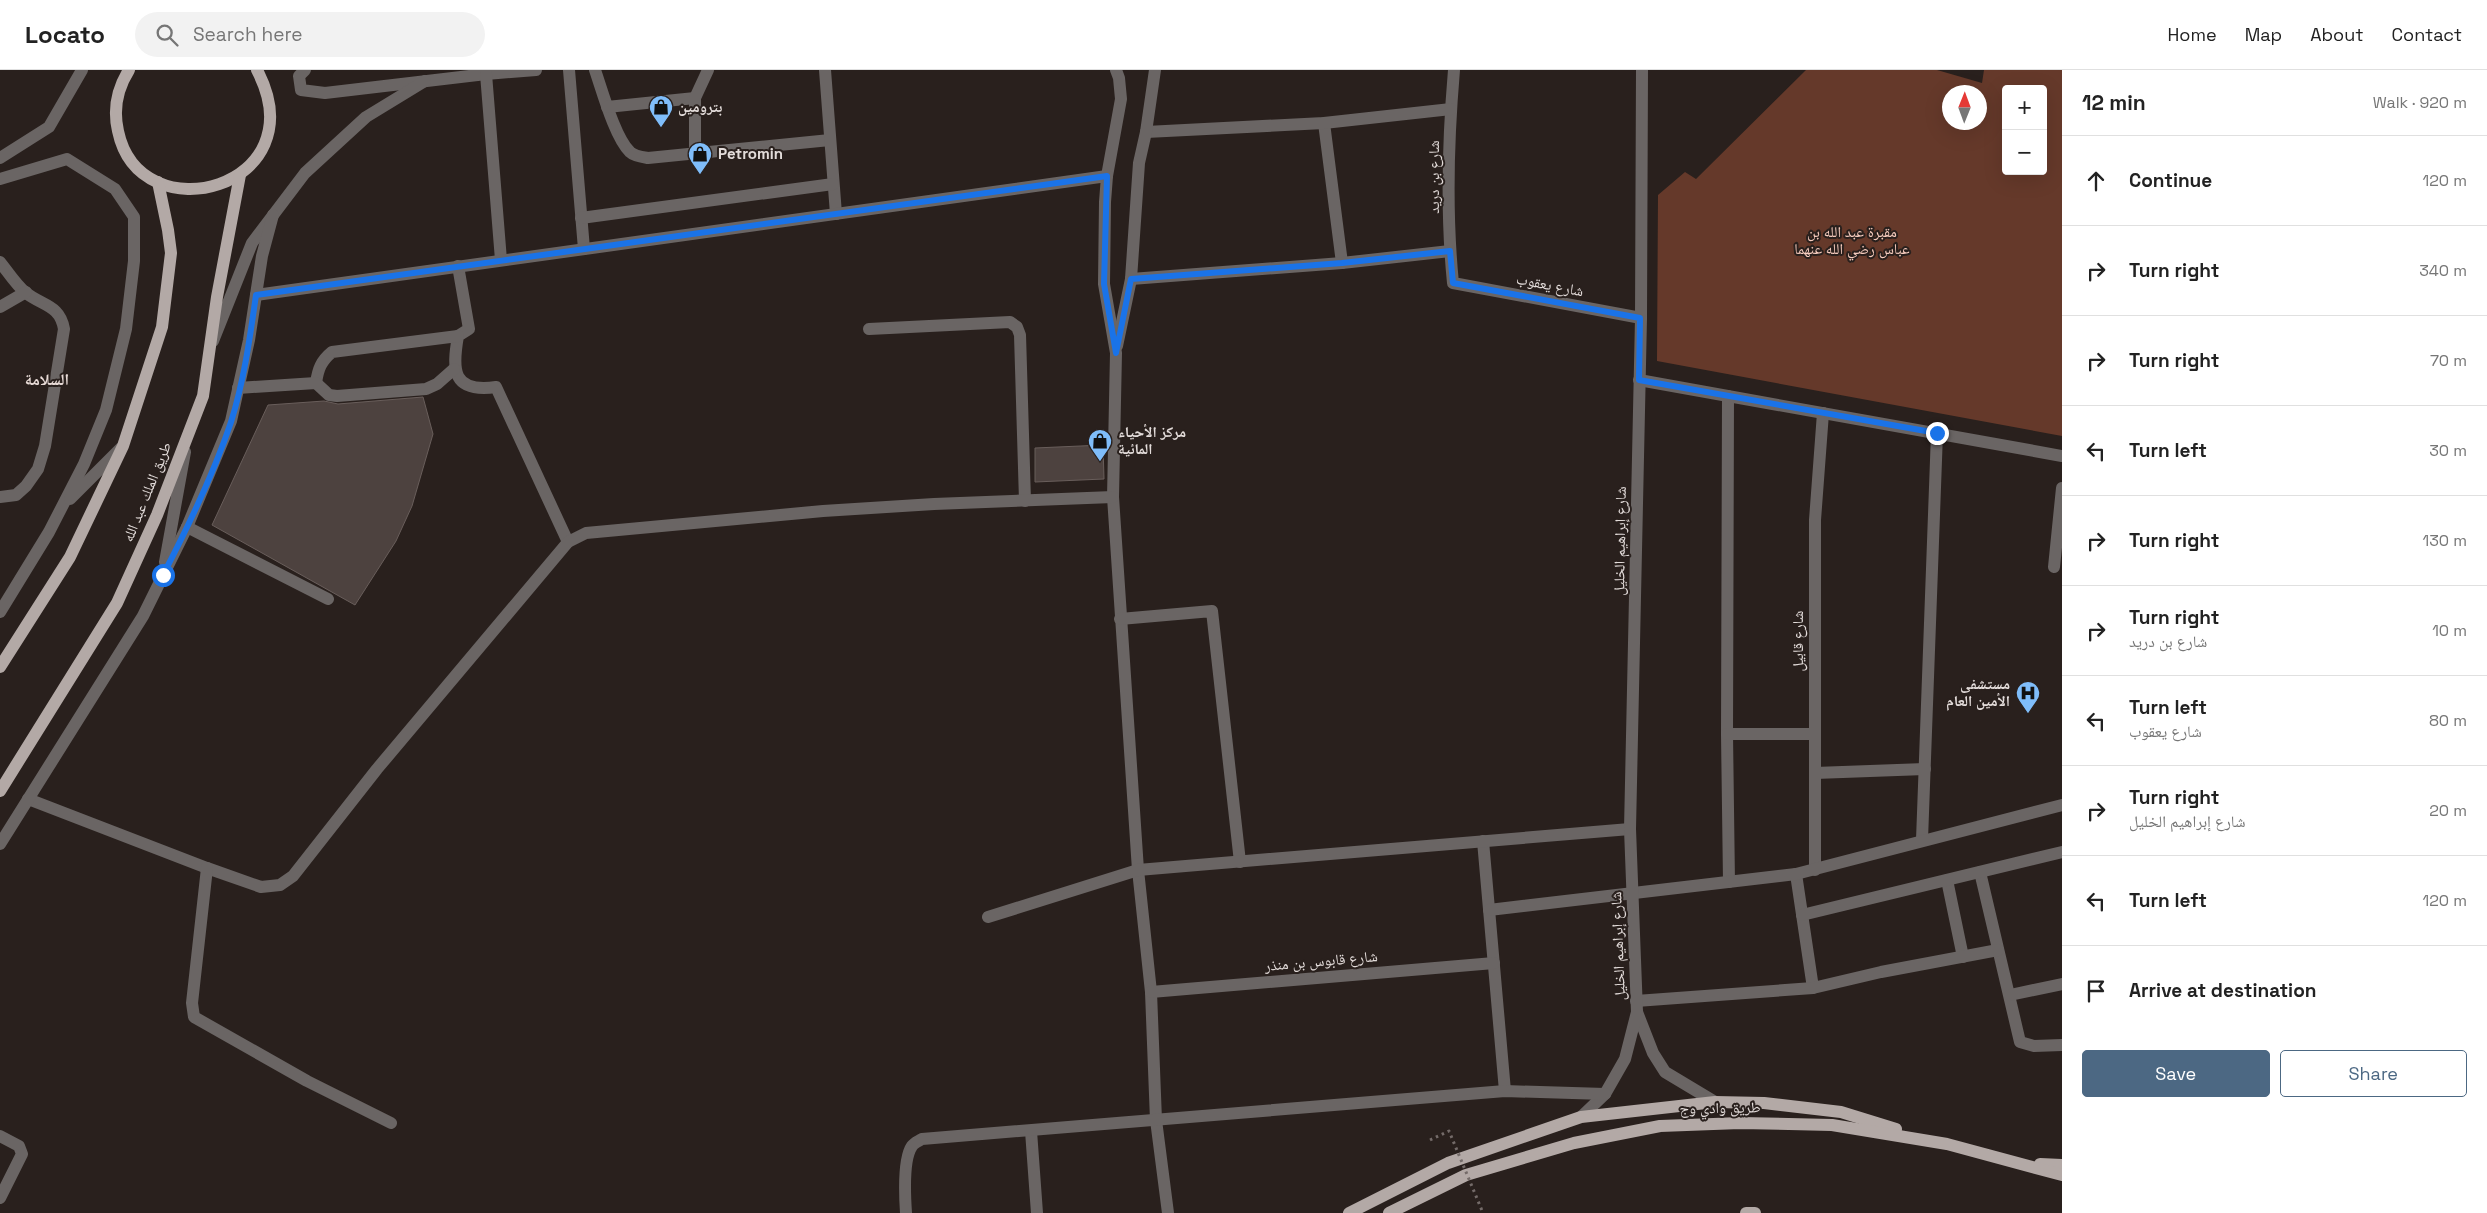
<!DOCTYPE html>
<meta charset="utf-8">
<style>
body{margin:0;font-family:"Space Grotesk","Noto Naskh Arabic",sans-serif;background:#f2f2f2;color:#222}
.controls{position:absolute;right:15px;top:15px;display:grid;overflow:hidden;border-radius:5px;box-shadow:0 5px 20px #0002}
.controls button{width:45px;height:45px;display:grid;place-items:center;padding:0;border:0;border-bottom:1px solid #e0e0e0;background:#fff;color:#222;font:25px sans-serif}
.compass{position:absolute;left:1942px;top:15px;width:45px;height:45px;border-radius:50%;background:#fff;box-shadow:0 5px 20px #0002;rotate:1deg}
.stop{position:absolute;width:15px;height:15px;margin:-11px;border:4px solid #1a73e8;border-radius:50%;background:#fff}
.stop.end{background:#1a73e8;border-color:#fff;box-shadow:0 1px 5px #0008}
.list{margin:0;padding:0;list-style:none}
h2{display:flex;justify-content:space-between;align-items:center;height:65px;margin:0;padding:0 20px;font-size:21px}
h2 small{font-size:16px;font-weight:400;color:#767676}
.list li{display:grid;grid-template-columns:32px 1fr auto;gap:15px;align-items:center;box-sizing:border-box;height:90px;padding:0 20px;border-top:1px solid #e0e0e0}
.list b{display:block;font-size:19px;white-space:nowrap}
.list p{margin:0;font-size:16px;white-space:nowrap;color:#767676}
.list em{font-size:16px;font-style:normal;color:#767676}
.actions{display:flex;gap:10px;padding:15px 20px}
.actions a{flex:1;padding:11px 0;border:1px solid #4c6883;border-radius:5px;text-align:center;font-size:18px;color:#4c6883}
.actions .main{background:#4c6883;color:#fff}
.icon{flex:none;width:28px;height:28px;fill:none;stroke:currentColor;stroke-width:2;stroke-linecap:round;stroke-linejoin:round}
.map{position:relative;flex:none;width:2062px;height:1143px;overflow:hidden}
header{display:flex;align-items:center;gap:30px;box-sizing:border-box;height:70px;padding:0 25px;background:#fff;border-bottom:1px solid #e0e0e0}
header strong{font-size:24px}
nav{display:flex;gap:28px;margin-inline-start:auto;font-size:18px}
.search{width:350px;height:45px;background:#f2f2f2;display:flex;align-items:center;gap:12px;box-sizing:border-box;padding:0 18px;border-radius:28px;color:#767676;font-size:19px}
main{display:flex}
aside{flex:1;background:#fff}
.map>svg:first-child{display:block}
.green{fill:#65392a;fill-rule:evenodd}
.building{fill:#4d423f;stroke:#695e5b}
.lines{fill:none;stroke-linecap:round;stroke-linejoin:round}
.minor{stroke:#6a6564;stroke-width:12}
.major{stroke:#b3a9a6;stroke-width:12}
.path-bridge{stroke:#746b69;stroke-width:3;stroke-dasharray:2.5 4;stroke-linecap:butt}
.route{stroke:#1a73e8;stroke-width:6}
.labels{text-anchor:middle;stroke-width:4;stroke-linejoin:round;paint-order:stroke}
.poi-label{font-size:15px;font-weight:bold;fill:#e3dcda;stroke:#29201d;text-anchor:start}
.street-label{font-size:15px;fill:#e3dcda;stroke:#29201d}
.park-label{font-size:15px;fill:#f8cdbf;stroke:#29201d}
.neighbourhood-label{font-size:16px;font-weight:bold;fill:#e7dad6;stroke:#29201d}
</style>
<header>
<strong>Locato</strong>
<div class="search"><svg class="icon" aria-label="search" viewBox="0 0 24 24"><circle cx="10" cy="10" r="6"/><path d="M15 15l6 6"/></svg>Search here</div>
<nav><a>Home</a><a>Map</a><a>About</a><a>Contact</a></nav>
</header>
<main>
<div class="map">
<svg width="2062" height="1143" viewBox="0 0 2062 1143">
<rect width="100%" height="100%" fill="#29201d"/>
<path class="green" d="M1806,0H1937L1982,13L1984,0H2062V366L1657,291L1658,125L1685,102L1696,109ZM2006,19H2043V101H2006ZM1950,22H1980V52H1950Z"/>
<g class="building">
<polygon points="423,327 433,364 412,436 396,471 355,535 212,455 268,335 324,331 338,334"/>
<polygon points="1103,375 1104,409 1035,412 1035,378"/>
</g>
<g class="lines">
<g class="minor">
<polyline points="305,0 299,6 301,20 325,23 486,4 536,0"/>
<polyline points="569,0 584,179"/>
<path d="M595,0C602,20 615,68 630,82C634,86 642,87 648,88L830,70"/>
<polyline points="825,0 836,144"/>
<polyline points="1116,0 1119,8 1121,29 1107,106 1105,132 1104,214 1116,283 1113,427 1138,800 1151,922 1156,1050 1168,1143"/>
<path d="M1454,0C1448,70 1446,143 1453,213L1641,248"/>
<polyline points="486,4 501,190"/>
<polyline points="607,37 695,28"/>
<polyline points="1324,53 1342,193"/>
<polyline points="1146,62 1324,53 1451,39"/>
<polyline points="695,83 695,28 708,0"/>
<polyline points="0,88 49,57 82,0"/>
<polyline points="0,109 67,89 115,119 134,147 134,191 126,259 106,340 84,394 49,462 0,542"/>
<polyline points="581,148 833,114"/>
<path d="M0,192C8,202 16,215 26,223C43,236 60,235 64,259L45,376L38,399L26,416L16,425L0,427"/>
<path d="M458,196L469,259L458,266C452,300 452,323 496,317L568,472"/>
<polyline points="1131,209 1342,193 1450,181"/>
<polyline points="256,225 1107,106"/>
<polyline points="0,237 26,222"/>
<polyline points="869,259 1010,252 1017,257 1020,265 1025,431"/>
<polyline points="213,271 252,173 305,103 366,47 425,11"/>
<polyline points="1117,276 1131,209 1139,93 1146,62 1155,0"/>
<polyline points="1639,310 2062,386"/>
<path d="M316,313C318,299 321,291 332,282L458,266"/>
<polyline points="238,318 316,313 329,325 337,326 426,319 437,314 454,299"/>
<polyline points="1728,326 1727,664 1729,812"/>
<polyline points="70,429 121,378"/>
<polyline points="187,457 328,529"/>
<polyline points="165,492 185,382"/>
<polyline points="2054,497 2062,418"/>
<polyline points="1120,549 1212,541 1240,792"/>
<polyline points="1727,664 1815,664"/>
<polyline points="1815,703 1925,699"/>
<polyline points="28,729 207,798 261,817 280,815 293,806 377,699 568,472 586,463 823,441 934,434 1113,427"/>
<polyline points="1922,770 1937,363"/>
<polyline points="1483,771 1505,1021"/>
<polyline points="0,774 143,546 187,457 231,351 249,270 262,186 273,145"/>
<polyline points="207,798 192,933 194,947 307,1011 391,1053"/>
<polyline points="1815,800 1815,450 1823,343"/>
<polyline points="1980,802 2020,972 2034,976 2062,975"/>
<polyline points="1796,804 1813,918"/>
<polyline points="1947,810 1963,887"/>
<polyline points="1489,840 1796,804 2062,735"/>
<polyline points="1802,845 2062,782"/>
<polyline points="988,847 1138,800 1630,759"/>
<polyline points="1151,922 1494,893"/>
<polyline points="2010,925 2062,914"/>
<polyline points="1636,931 1813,918 1881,902 1998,880"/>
<polyline points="1637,942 1653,983 1665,1002 1715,1032"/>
<polyline points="1581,1047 1605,1024 1625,989 1637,942 1630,759 1641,248 1642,0"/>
<polyline points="1031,1061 1037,1143"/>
<polyline points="0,1066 19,1076 22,1084 0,1128"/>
<path d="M906,1143C905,1128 903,1089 912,1076C914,1073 919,1071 922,1069L1505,1021L1605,1024"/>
</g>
<g class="major">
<path d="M129,0C117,19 113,39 118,61C140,166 319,118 257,0"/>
<polyline points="0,597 70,487 123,376 162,257 171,183 168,160 158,112"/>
<polyline points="0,721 117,533 157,445 203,326 217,227 240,105"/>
<polyline points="2040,1094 2062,1095"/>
<polyline points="1349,1143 1448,1093 1581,1047 1715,1032 1764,1033 1841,1042 1896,1059"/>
<polyline points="1389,1143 1466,1105 1574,1073 1660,1056 1740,1053 1832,1055 1947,1074 2062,1105"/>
<polyline points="1746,1143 1755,1143"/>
</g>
<polyline class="path-bridge" points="1430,1070 1449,1061 1483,1143"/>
</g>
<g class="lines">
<path class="route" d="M163,505C188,457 214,403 231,352C244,311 250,267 256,225L1107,106L1104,214L1116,283L1131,209L1342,193L1450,181L1453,213L1640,248L1639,310L1937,363"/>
</g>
<defs>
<g id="shop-pin" transform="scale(1.25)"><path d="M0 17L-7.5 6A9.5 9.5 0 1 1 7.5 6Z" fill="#7fbdfa" stroke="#29201d"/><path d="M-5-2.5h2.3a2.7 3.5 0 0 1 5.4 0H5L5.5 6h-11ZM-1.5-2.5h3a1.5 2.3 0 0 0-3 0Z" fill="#111"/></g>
<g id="hospital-pin" transform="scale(1.25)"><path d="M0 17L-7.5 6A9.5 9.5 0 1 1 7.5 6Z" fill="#7fbdfa" stroke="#29201d"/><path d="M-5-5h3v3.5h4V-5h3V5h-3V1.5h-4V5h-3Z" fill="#111"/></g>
</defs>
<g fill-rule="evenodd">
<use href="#shop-pin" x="661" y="37"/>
<use href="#shop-pin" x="700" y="84"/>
<use href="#shop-pin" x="1100" y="371"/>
<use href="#hospital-pin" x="2028" y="623"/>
</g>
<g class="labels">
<g class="poi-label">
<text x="678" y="42">بترومين</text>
<text x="718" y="89">Petromin</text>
<text x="1118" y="367">مركز الأحياء<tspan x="1118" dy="17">المائية</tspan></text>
<text x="2010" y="619" text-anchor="end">مستشفى<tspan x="2010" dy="17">الأمين العام</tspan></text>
</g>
<g class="street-label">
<text transform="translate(1434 107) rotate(-90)" y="5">شارع بن دريد</text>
<text transform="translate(1550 215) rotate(11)" y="5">شارع يعقوب</text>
<text transform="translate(147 422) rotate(-68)" y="5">طريق الملك عبد الله</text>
<text transform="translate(1620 471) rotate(-89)" y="5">شارع إبراهيم الخليل</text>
<text transform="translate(1798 571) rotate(-90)" y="5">شارع قابيل</text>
<text transform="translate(1618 876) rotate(-92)" y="5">شارع إبراهيم الخليل</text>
<text transform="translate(1321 891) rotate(-5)" y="5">شارع قابوس بن منذر</text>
<text transform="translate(1720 1038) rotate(-1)" y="5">طريق وادي وج</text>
</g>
<g class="park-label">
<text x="1852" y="167">مقبرة عبد الله بن<tspan x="1852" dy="17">عباس رضي الله عنهما</tspan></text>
</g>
<g class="neighbourhood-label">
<text x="47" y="315">السلامة</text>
</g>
</g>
</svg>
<div class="controls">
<button>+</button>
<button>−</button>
</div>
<svg class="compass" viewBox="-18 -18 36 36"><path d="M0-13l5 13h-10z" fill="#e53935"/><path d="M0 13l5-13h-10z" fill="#767676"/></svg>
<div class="stop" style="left:163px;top:505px"></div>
<div class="stop end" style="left:1937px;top:363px"></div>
</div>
<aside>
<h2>12 min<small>Walk · 920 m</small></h2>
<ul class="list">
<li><svg class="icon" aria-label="ahead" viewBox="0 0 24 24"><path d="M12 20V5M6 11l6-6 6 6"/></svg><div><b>Continue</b></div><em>120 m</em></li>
<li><svg class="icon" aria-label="right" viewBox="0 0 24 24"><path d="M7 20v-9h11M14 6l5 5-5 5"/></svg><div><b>Turn right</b></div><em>340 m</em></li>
<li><svg class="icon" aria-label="right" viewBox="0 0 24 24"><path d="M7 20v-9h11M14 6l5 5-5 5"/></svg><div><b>Turn right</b></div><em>70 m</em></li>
<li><svg class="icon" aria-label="left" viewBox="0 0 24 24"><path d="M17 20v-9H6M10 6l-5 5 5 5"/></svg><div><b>Turn left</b></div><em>30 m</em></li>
<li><svg class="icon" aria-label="right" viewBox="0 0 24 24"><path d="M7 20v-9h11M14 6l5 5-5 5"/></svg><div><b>Turn right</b></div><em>130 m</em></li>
<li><svg class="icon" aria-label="right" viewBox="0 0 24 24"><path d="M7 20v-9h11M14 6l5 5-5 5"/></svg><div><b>Turn right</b><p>شارع بن دريد</p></div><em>10 m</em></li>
<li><svg class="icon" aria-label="left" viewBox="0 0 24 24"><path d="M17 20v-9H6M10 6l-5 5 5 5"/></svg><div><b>Turn left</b><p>شارع يعقوب</p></div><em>80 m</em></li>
<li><svg class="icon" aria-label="right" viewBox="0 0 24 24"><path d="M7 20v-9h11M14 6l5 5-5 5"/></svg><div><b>Turn right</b><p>شارع إبراهيم الخليل</p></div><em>20 m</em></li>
<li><svg class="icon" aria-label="left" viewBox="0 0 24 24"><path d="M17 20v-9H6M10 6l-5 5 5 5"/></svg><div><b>Turn left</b></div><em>120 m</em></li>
<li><svg class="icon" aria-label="arrive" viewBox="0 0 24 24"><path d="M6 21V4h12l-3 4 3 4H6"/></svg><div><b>Arrive at destination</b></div></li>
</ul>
<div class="actions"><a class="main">Save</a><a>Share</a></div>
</aside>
</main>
